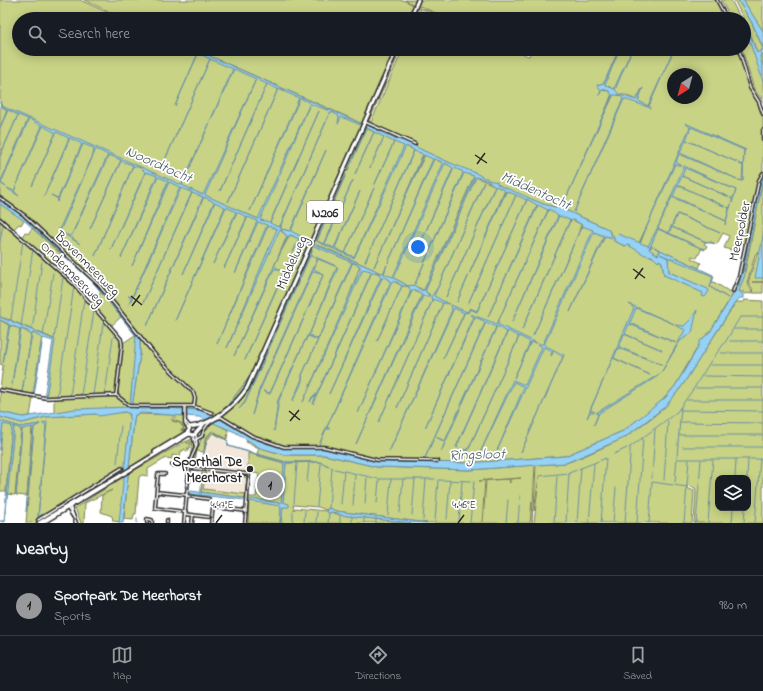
<!DOCTYPE html>
<meta charset="utf-8">
<style>
body{margin:0;font-family:"Indie Flower",sans-serif;background:#20242c;color:#f1f3f6}
.controls{position:absolute;right:12px;bottom:12px;display:grid;overflow:hidden;border-radius:8px;box-shadow:0 2px 10px #0003}
.controls button{width:36px;height:36px;display:grid;place-items:center;padding:0;border:0;border-bottom:1px solid #363941;background:#171b24;color:#f1f3f6;font:20px sans-serif}
.compass{position:absolute;left:667px;top:68px;width:36px;height:36px;border-radius:50%;background:#171b24;box-shadow:0 2px 10px #0003;rotate:216deg}
.you{position:absolute;left:418px;top:247px;width:14px;height:14px;margin:-10px;border:3px solid #fff;border-radius:50%;background:#1a73e8;box-shadow:0 0 0 6px #1a73e833}
.badge{display:grid;place-items:center;width:26px;height:26px;border-radius:50%;background:#98999b;color:#111;font-size:13px;font-weight:700}
.pin{position:absolute;translate:-50% -50%;border:2px solid #fff;box-shadow:0 1px 4px #0006}
.list{margin:0;padding:0;list-style:none}
h2{display:flex;justify-content:space-between;align-items:center;height:52px;margin:0;padding:0 16px;font-size:17px}
h2 small{font-size:13px;font-weight:400;color:#9ea1a6}
.list li{display:grid;grid-template-columns:26px 1fr auto;gap:12px;align-items:center;box-sizing:border-box;height:60px;padding:0 16px;border-top:1px solid #363941}
.list b{display:block;font-size:15px;white-space:nowrap}
.list p{margin:0;font-size:13px;white-space:nowrap;color:#9ea1a6}
.list em{font-size:13px;font-style:normal;color:#9ea1a6}
.icon{flex:none;width:22px;height:22px;fill:none;stroke:currentColor;stroke-width:2;stroke-linecap:round;stroke-linejoin:round}
.map{position:relative;flex:none;width:763px;height:523px;overflow:hidden}
.search{position:absolute;background:#171b24;box-shadow:0 2px 10px #0003;left:12px;right:12px;top:12px;height:44px;display:flex;align-items:center;gap:10px;box-sizing:border-box;padding:0 14px;border-radius:22px;color:#9ea1a6;font-size:15px}
.sheet{height:112px;background:#171b24}
nav{display:flex;justify-content:space-around;align-items:center;box-sizing:border-box;height:56px;border-top:1px solid #363941;background:#171b24;font-size:11px;color:#9ea1a6}
nav a{display:grid;justify-items:center;gap:2px}
nav .on{color:#98999b}
.map>svg:first-child{display:block}
.built{fill:#f3e7dc}
.green{fill:#c8d386;stroke:#7a7f58;fill-rule:evenodd}
.water{fill:#95d2f5;stroke:#6b8fa4;fill-rule:evenodd}
.lines{fill:none;stroke-linecap:round;stroke-linejoin:round}
.stream{stroke:#6b8fa4;stroke-width:1}
.minor-casing{stroke:#2b2b2b;stroke-width:4.5}
.tertiary-casing{stroke:#2b2b2b;stroke-width:5}
.primary-casing{stroke:#2b2b2b;stroke-width:6}
.minor{stroke:#fff;stroke-width:1.5}
.tertiary{stroke:#fff;stroke-width:2}
.primary{stroke:#fff;stroke-width:3}
.ticks{fill:none;stroke:#2b2b2b;stroke-width:1.5}
.poi-dot{fill:#2b2b2b;stroke:#fff;stroke-width:1.5}
.labels{text-anchor:middle;stroke-width:3.5;stroke-linejoin:round;paint-order:stroke}
.shield{fill:#fff;stroke:#6b6b6b;stroke-width:1}
.shield-label{font-size:13px;font-weight:bold;fill:#2b2b2b}
.street-label{font-size:14px;fill:#2b2b2b;stroke:#fff}
.poi-label{font-size:14px;font-weight:bold;fill:#2b2b2b;stroke:#fff;text-anchor:end}
.water-label{font-size:15px;font-style:italic;fill:#4b5d68;stroke:#fff}
.ticks-label{font-size:10px;text-anchor:middle;fill:#2b2b2b;stroke:#fff;stroke-width:3.5;stroke-linejoin:round;paint-order:stroke}
</style>
<div class="map">
<svg width="763" height="523" viewBox="0 0 763 523">
<rect width="100%" height="100%" fill="#fff"/>
<filter id="ink" filterUnits="userSpaceOnUse"><feTurbulence type="fractalNoise" baseFrequency=".025" numOctaves="2"/><feDisplacementMap in="SourceGraphic" scale="8" xChannelSelector="R" yChannelSelector="G"/><feConvolveMatrix kernelMatrix="1 2 1 2 8 2 1 2 1" color-interpolation-filters="sRGB"/></filter>
<g filter="url(#ink)">
<polygon class="built" points="216,435 226,442 226,445 248,452 245,496 202,491 207,444 211,437"/>
<g class="green">
<path d="M0,0H80L122,19H19V49H185L183,53L185,49H190L361,125L362,124L350,118L194,49H401L371,117L369,121L371,122L403,49H506L504,54L506,49H513L517,52H520L528,56L530,55L529,53L519,49H724L725,53L724,49H740L753,91L760,101L763,110V175L760,181L740,282L710,332L703,338L675,386L661,402L623,431L565,456L467,463L377,461L327,448H287L268,444L248,436L211,414L200,410L132,407L140,354V337L94,281L21,214L0,200V106H3L0,104ZM618,52L605,85L614,89L620,95H626L636,100L642,89L638,101L648,106L651,100L649,106L651,108L626,98L623,99L621,96L614,94L604,115L612,93L609,91L601,90L597,85L604,83ZM673,74H697V98H678L676,102L677,98H673ZM367,125L516,193L543,204L563,209L608,229L612,235L615,237L617,235L639,243L646,228L640,244L648,246L653,239L651,245L652,247L649,248L650,251L658,255L660,250L699,268L701,263L691,258L692,256L697,258L702,248L705,249L707,246L704,244L705,242L717,244L723,233L729,236L724,248L737,252L740,243L745,244L738,279L732,291L730,292L712,281L713,276L660,253L668,258L669,272L709,290L704,293L664,275L662,262C650,256 640,250 627,244L625,246L614,241V238L605,236L602,241L604,236L594,232L592,234L593,229L584,225L579,232L581,224L572,220L570,222L569,219L561,215L558,217V214L551,210L507,190L494,217L505,190L476,177L425,291L430,295H423L406,331L422,295L413,290L409,296L411,290L408,286H414L424,290L474,176L425,155L407,192L423,154L374,132L366,128ZM164,178L263,221L278,227L281,225V229L290,231L310,243L290,235L278,257L287,236L280,230L278,232L277,229L209,199L181,188ZM314,245L323,247L373,269C384,276 398,278 407,286H402L394,281L391,282L390,280L384,276L381,280V276L378,273L363,268L347,302L360,266Z"/>
<polygon points="84,0 403,0 414,5 405,0 718,0 729,19 449,19 420,6 414,19 126,19"/>
<polygon points="721,0 731,0 741,19 731,19"/>
<polygon points="734,0 738,0 752,23 763,49 757,53 749,29"/>
<polygon points="743,0 763,0 763,31"/>
<polygon points="421,8 447,19 416,19"/>
<polygon points="744,25 756,59 763,53 763,102 754,89 742,49 744,49"/>
<polygon points="763,179 763,282 752,282 763,282 763,293 753,293 752,288 748,283 758,251 755,255 747,283 751,289 752,293 744,294 744,291 741,293 739,289 744,277"/>
<polygon points="0,204 24,220 21,225 19,224 14,229 0,217"/>
<polygon points="0,220 74,287 120,339 115,394 46,398 54,339 10,320 0,317"/>
<polygon points="32,228 63,256 54,266 22,237 25,232 28,234"/>
<polygon points="101,292 121,317 111,326 92,304"/>
<path d="M744,300L763,301V523H694L696,491L695,488L687,485V488L694,491L692,523H534L539,477L534,511L536,465L566,463L582,457L624,438L654,416L666,406L682,386L736,302H744ZM718,478H748V508H718Z"/>
<polygon points="0,320 10,326 19,328 20,332 22,329 32,335 33,333 42,337 33,395 0,389 3,365 0,364"/>
<polygon points="135,335 137,340 130,405 119,396 118,389 123,343"/>
<polygon points="0,391 33,398 30,416 23,417 0,412"/>
<polygon points="115,396 130,407 54,412 54,399"/>
<polygon points="127,412 130,416 125,470 67,503 123,468 119,468 116,471 37,520 64,506 36,523 26,523 34,427 40,424 21,427 0,421 0,417 22,423 46,417"/>
<polygon points="138,414 176,415 172,418 172,421 180,423 184,429 181,430 181,431 184,430 185,431 181,423 173,420 177,415 184,415 187,430 186,432 166,443 129,468 134,420 135,415"/>
<polygon points="213,422 228,430 227,439 215,432 228,441 213,433 207,441 204,454 206,440 212,431 205,439 204,452 197,451 194,467 193,467 192,465 204,431 207,426"/>
<polygon points="3,424 12,425 6,491 0,491 0,450"/>
<polygon points="14,426 21,429 15,495 7,494"/>
<polygon points="32,426 27,496 16,495 22,429"/>
<polygon points="192,439 194,447 190,457 192,446 190,441 190,447 189,449 187,448 189,449 188,452 184,449 183,451 181,451 180,456 172,455 172,459 166,458 148,469 148,476 142,475 139,477 136,514 134,514 133,520 124,519 128,474 186,441 188,444 187,441"/>
<polygon points="247,440 264,449 285,455 325,455 377,467 469,470 535,465 532,523 532,501 530,523 483,523 486,480 509,479 510,483 510,479 521,478 479,481 485,480 482,523 427,523 336,511 329,508 326,510 318,507 293,505 294,510 295,508 326,511 329,514 330,512 341,515 411,523 281,523 283,506 289,505 283,502 286,463 313,462 286,462 257,454 259,448 246,442"/>
<polygon points="248,453 284,463 280,523 248,523 249,497 256,497 259,474 248,472"/>
<polygon points="202,471 206,472 203,489 245,494 247,477 241,477 241,475 246,475 247,477 245,499 201,492"/>
<polygon points="125,476 120,522 113,521 112,516 101,512 102,495 112,490 85,503 84,523 81,523 75,508"/>
</g>
<g class="water">
<polygon points="738,0 743,0 763,31 763,48 752,23"/>
<polygon points="744,19 757,53 763,49 760,57 763,68 763,81 744,25"/>
<path d="M190,49L203,53L362,124L361,125L341,117L338,124L339,116L332,112L330,114L328,110L310,104L260,220L270,222L319,111L270,223L278,227L280,226L329,115L280,227L281,229L290,231L326,150L291,231L310,241L359,131L251,375L228,405L251,375L308,243L299,239L288,263L299,239L291,235L288,236L274,266L284,272L286,268L245,360L283,273L278,269H274L234,356L281,251L287,236L281,230L279,231L227,348L277,229L268,226L217,344L267,225L258,222L235,273L257,221L248,217L224,268L247,217L237,212L213,264L236,212L226,207L175,321L225,207L215,202L183,274L214,202L204,197L147,326L203,197L192,193L143,303L192,192L181,188L129,305L131,298L128,296L132,297L180,187L169,182L132,266L168,181L158,177L121,258L157,176L146,172L111,249L145,172L141,168L133,166L95,256L133,165L121,161L90,229L121,160L109,155L71,237L80,244L61,232L69,236L72,234L105,161L108,155L96,149L60,231L59,230L93,155L94,148L83,144L57,202L58,199L51,195L58,198L82,144L70,138L44,196L69,138L56,132L32,186L56,133L43,126L14,191L19,196L7,188L14,191L42,126L29,119L1,183L6,187L0,183L28,119L18,115L0,156L18,115L8,110L0,128L7,110L0,106L1,101L0,104L4,107L182,185L233,69L210,59L164,162L210,59L198,53L175,106L198,54ZM234,69L256,79L203,195L182,185ZM256,79L267,84L220,191L267,84L278,89L228,202L278,89L299,98L250,211L300,98L310,103L258,219L205,195Z"/>
<polygon points="619,49 605,85 614,89 632,49 615,90 620,95 636,100 643,88 638,101 648,106 674,49 649,106 651,108 624,99 574,212 623,99 620,95 613,95 562,207 612,95 609,91 602,89 599,96 601,90 597,85 604,83"/>
<polygon points="685,123 746,150 744,150 743,181 738,180 742,181 743,166 738,163 743,165 744,150 691,127 686,140 737,162 686,140 680,153 737,179 679,154 676,162 682,166 675,164 640,242 690,127"/>
<path d="M367,125L393,138L406,141L422,150L450,163L476,173L484,178H487L488,180L497,182V184L543,204L563,209L608,229L611,235L615,237L618,234L648,246L659,225L684,166L736,190L732,203V199L730,198H733L736,190L685,168L682,176L729,197L682,176L678,185L726,207L678,185L673,196L726,221L729,209L727,207L730,208L731,204L725,225L726,221L672,197L658,228L668,233L677,214H678L720,233L677,214L672,227L708,243L711,242L715,244L711,242L709,243L672,227L669,233L705,250L658,229L651,245L652,247L650,246L649,249L658,255L660,251L654,247L713,275L714,277L710,287L728,298L710,287L713,276L660,254L668,258L669,272L708,289L709,291L705,297L702,296L703,293L664,275L662,262L659,260L658,262L652,256L645,255L628,245L625,246L614,241V238L605,236L570,312L604,236L594,232L544,345L564,355L521,452L563,357L554,351L551,356L552,351L544,347L496,453L524,387L514,382L480,453L513,380L525,385L542,347L538,344H543L593,230L582,226L533,336L582,225L574,220L570,221L522,330L570,220L559,216L512,322L558,216L549,209L497,324L537,343L531,342L514,378L530,342L519,336L468,451L460,449L468,450L519,337L508,331L457,446L458,448L456,447L507,332L497,326L441,452L445,442L436,437L445,441L496,327L486,322L425,458L485,323L484,321L475,317L425,428L474,317L470,314L497,324L548,210L538,205L488,317L537,205L527,199L477,312L470,309L468,313L465,312L443,359L464,313L454,308L389,452L452,310L451,305L467,312L470,308L477,311L527,200L516,195L468,304L516,195L506,191L457,302L505,191L503,189L495,186L446,297L495,187L488,181L476,177L425,291L430,296H423L356,444L422,295L414,290L412,291L358,413L411,291L408,286H402L377,341L402,286L397,282H392L327,427L330,429H326L319,445L391,281L384,276L382,278L329,394L381,277L378,273L372,272L313,404L316,396L313,397L310,402L312,397L317,394L371,273V271L363,269L303,402L360,271V266L353,262L302,375C304,382 296,394 292,402L302,379V375L318,340L308,336L304,343L279,400L274,431L278,400L307,336L310,333L337,267L318,259L314,269L323,274L322,278L270,394H269L263,391L270,393L323,275L321,273L313,271L259,392L252,415L259,390L317,260V258L310,256L245,403L239,409L244,403L308,258L312,250L311,255L336,266L338,268L309,335L318,339L352,262L314,246L312,243L373,269L379,273H383L387,265L384,274L393,277L443,164L442,162L434,159L388,263L433,159L424,155L374,267L423,155L421,153L414,151L365,262L414,150L406,146L354,258L318,242L316,240L317,239L346,174L317,241L324,244L353,180L325,244L334,248L360,191L335,248L345,253L374,188L345,253L354,257L404,146L394,142L374,186L394,142L384,137L370,168L384,137L374,132L355,174L374,132L367,128L347,172L366,128L364,126ZM445,163L453,168L415,256L454,168L462,171L463,173L415,284L464,173L474,176V178L424,290L422,291L414,285L408,286L394,278Z"/>
<polygon points="763,175 763,179 744,272 743,271 760,181"/>
<polygon points="484,182 480,192 434,296 449,304 443,303 397,408 443,303 433,299 379,422 432,301 431,297 438,287"/>
<polygon points="0,200 21,214 94,281 140,337 140,354 132,407 141,409 165,408 200,410 211,414 248,436 268,444 287,448 325,448 377,461 467,463 565,456 623,431 665,398 675,386 696,351 700,341 710,332 739,285 742,272 745,274 739,291 743,294 743,298 740,298 735,303 682,386 666,406 624,438 566,463 469,470 377,467 325,455 285,455 275,452 260,448 235,432 199,417 141,413 135,415 134,420 123,523 119,523 130,414 125,412 99,416 96,414 46,417 22,423 0,417 0,412 23,417 75,409 130,407 136,336 92,281 26,222 0,204"/>
<polygon points="763,236 763,278 755,278"/>
<polygon points="629,304 674,324 636,308 630,323 676,343 629,324 625,334 662,350 624,334 619,347 663,365 618,348 614,358 650,375 613,358 590,410 595,412 590,412 587,418 634,308"/>
<polygon points="697,310 692,333 680,341 661,373 658,376 599,413 594,425 598,414 596,413 661,373 685,330 675,325 684,326 691,319"/>
<polygon points="0,317 9,321 11,319 11,321 55,340 46,398 45,392 53,341 43,338 34,396 15,392 33,395 42,338 33,333 32,334 22,392 31,335 28,331 21,329 11,390 20,329 10,325 3,363 9,324 0,320"/>
<polygon points="0,421 21,427 40,424 34,427 26,512 33,427 22,429 16,495 21,429 14,426 5,522 0,521 4,521 12,426 3,424 0,450"/>
<polygon points="47,422 38,516 46,513 38,518 46,425 42,423"/>
<polygon points="227,442 229,446 285,462 320,462 329,466 319,462 286,463 283,502 289,504 289,507 283,507 281,523 280,523 281,506 249,501 252,499 281,503 284,463 228,446"/>
<polygon points="191,491 244,498 245,500 190,494"/>
<polygon points="329,508 336,511 427,523 411,523 340,515 338,513 330,512 329,514 326,511"/>
</g>
<g class="lines">
<g class="stream">
<polyline points="0,241 3,225"/>
<polyline points="11,319 23,241"/>
<polyline points="21,326 33,249"/>
<polyline points="734,329 763,329"/>
<polyline points="32,330 42,262"/>
<polyline points="43,335 53,273"/>
<polyline points="54,339 63,278"/>
<polyline points="730,341 763,341"/>
<polyline points="721,353 763,353"/>
<polyline points="714,357 726,341 740,317 763,317"/>
<polyline points="710,365 763,365"/>
<polyline points="704,376 763,377"/>
<polyline points="696,388 763,388"/>
<polyline points="105,394 113,337 115,335"/>
<polyline points="81,395 94,311"/>
<polyline points="93,395 103,324"/>
<polyline points="70,396 84,300"/>
<polyline points="57,397 74,287"/>
<polyline points="687,400 763,400"/>
<polyline points="680,410 763,411"/>
<polyline points="680,422 763,423"/>
<polyline points="679,435 763,435"/>
<polyline points="630,447 677,412 694,388 712,359"/>
<polyline points="683,447 763,447"/>
<polyline points="614,454 627,448"/>
<polyline points="630,454 630,447"/>
<polyline points="677,459 763,459"/>
<polyline points="117,463 121,426"/>
<polyline points="203,467 205,440 212,431 228,441"/>
<polyline points="331,467 333,468"/>
<polyline points="335,469 379,479 435,479"/>
<polyline points="187,471 187,469"/>
<polyline points="539,476 569,473 606,458 601,523"/>
<polyline points="652,478 655,429"/>
<polyline points="735,478 736,459"/>
<polyline points="747,478 748,459"/>
<polyline points="186,480 187,474"/>
<polyline points="439,480 471,481"/>
<polyline points="664,480 668,421"/>
<polyline points="191,482 192,472"/>
<polyline points="307,482 309,463"/>
<polyline points="675,482 681,407"/>
<polyline points="185,487 186,482"/>
<polyline points="201,494 202,472"/>
<polyline points="294,503 297,463"/>
<polyline points="377,503 379,480"/>
<polyline points="341,504 344,471"/>
<polyline points="365,504 367,477"/>
<polyline points="353,505 355,475"/>
<polyline points="317,506 321,464"/>
<polyline points="329,508 332,468"/>
<polyline points="184,510 185,497"/>
<polyline points="400,513 403,479"/>
<polyline points="388,515 391,479"/>
<polyline points="412,515 415,479"/>
<polyline points="447,519 450,480"/>
<polyline points="423,520 426,479"/>
<polyline points="435,521 438,480"/>
<polyline points="459,521 462,481"/>
<polyline points="137,523 137,519"/>
<polyline points="293,523 293,512"/>
<polyline points="304,523 305,511"/>
<polyline points="316,523 317,512"/>
<polyline points="328,523 329,514"/>
<polyline points="340,523 340,516"/>
<polyline points="352,523 352,516"/>
<polyline points="364,523 364,516"/>
<polyline points="376,523 376,518"/>
<polyline points="470,523 474,481"/>
<polyline points="506,523 508,500"/>
<polyline points="518,523 520,496"/>
<polyline points="554,523 557,476"/>
<polyline points="566,523 569,473"/>
<polyline points="577,523 581,468"/>
<polyline points="589,523 594,464"/>
<polyline points="613,523 616,488"/>
<polyline points="625,523 630,456"/>
<polyline points="637,523 643,438"/>
<polyline points="649,523 652,482 687,487"/>
<polyline points="684,523 689,460"/>
<polyline points="696,523 701,460"/>
<polyline points="708,523 713,460"/>
<polyline points="732,523 733,508"/>
<polyline points="744,523 745,508"/>
<polyline points="755,523 760,459"/>
</g>
<g class="minor-casing">
<g id="minor">
<polyline points="717,0 727,19"/>
<polyline points="739,49 750,88 759,102 763,114"/>
<polyline points="365,122 415,144"/>
<polyline points="763,130 763,140"/>
<polyline points="0,198 24,215 99,285 156,356 193,392 195,398 194,406"/>
<polyline points="0,219 73,283 121,339 122,345 116,395"/>
<polyline points="733,291 739,276 759,180 763,173"/>
<polyline points="0,390 46,398 116,395 130,406 193,406 212,413"/>
<polyline points="185,407 185,424 188,428"/>
<polyline points="185,421 190,427"/>
<polyline points="193,436 196,447"/>
<path d="M195,440L202,436C204,426 211,420 221,417L252,436L284,447H324L377,460L438,461"/>
<polyline points="172,465 190,467"/>
<polyline points="190,468 248,474 249,475 245,523"/>
<polyline points="165,474 158,474 155,508 186,512"/>
<polyline points="157,492 187,495"/>
<polyline points="187,496 209,499"/>
<polyline points="185,514 208,517"/>
<polyline points="38,520 122,468"/>
<polyline points="147,523 147,519 152,520 152,523"/>
<polyline points="167,523 167,520"/>
<polyline points="184,523 190,461 197,445 196,435"/>
<polyline points="192,523 193,515"/>
<polyline points="211,523 213,507 246,511"/>
</g>
</g>
<g class="tertiary-casing">
<g id="tertiary">
<polyline points="67,507 73,516"/>
<polyline points="70,507 76,523"/>
</g>
</g>
<g class="primary-casing">
<g id="primary">
<polyline points="410,19 418,0"/>
<path d="M188,432L190,427C211,425 235,406 247,388L397,49"/>
<polyline points="189,434 194,435 203,425"/>
<polyline points="155,452 188,432"/>
<polyline points="39,523 103,485"/>
<polyline points="42,523 189,434"/>
</g>
</g>
<use href="#minor" class="minor"/>
<use href="#tertiary" class="tertiary"/>
<use href="#primary" class="primary"/>
</g>
</g>
<path class="ticks" d="M475,155L487,163M477,164L485,153M633,269L645,278M635,279L643,268M131,296L142,305M132,306L140,295M289,411L300,420M290,421L299,410M216,523L222,515M458,523L464,515"/>
<circle class="poi-dot" cx="250" cy="469" r="4"/>
<g class="labels">
<rect class="shield" x="307" y="201" width="36" height="22" rx="3"/>
<g class="shield-label">
<text x="325" y="217">N206</text>
</g>
<g class="street-label">
<text transform="translate(739 231) rotate(-78)" y="5">Meerpolder</text>
<text transform="translate(291 262) rotate(-66)" y="5">Middelweg</text>
<text transform="translate(88 263) rotate(45)" y="5">Bovenmeerweg</text>
<text transform="translate(73 273) rotate(45)" y="5">Ondermeerweg</text>
</g>
<g class="poi-label">
<text x="242" y="466">Sporthal De<tspan x="242" dy="16">Meerhorst</tspan></text>
</g>
<g class="water-label">
<text transform="translate(159 164) rotate(24)" y="5">Noordtocht</text>
<text transform="translate(536 190) rotate(24)" y="5">Middentocht</text>
<text transform="translate(477 454) rotate(-2)" y="5">Ringsloot</text>
</g>
</g>
<g class="ticks-label">
<text x="222" y="508">4.47°E</text>
<text x="464" y="508">4.46°E</text>
</g>
</svg>
<div class="controls">
<button><svg class="icon" aria-label="layers" viewBox="0 0 24 24"><path d="M12 4l9 5-9 5-9-5zM3 14l9 5 9-5"/></svg></button>
</div>
<svg class="compass" viewBox="-18 -18 36 36"><path d="M0-13l5 13h-10z" fill="#e53935"/><path d="M0 13l5-13h-10z" fill="#9ea1a6"/></svg>
<div class="you"></div>
<div class="pin badge" style="left:270px;top:485px">1</div>
<div class="search"><svg class="icon" aria-label="search" viewBox="0 0 24 24"><circle cx="10" cy="10" r="6"/><path d="M15 15l6 6"/></svg>Search here</div>
</div>
<section class="sheet">
<h2>Nearby<small></small></h2>
<ul class="list">
<li><span class="badge">1</span><div><b>Sportpark De Meerhorst</b><p>Sports</p></div><em>980 m</em></li>
</ul>
</section>
<nav>
<a class="on"><svg class="icon" aria-label="map" viewBox="0 0 24 24"><path d="M3 6l6-2 6 2 6-2v14l-6 2-6-2-6 2zM9 4v14M15 6v14"/></svg>Map</a>
<a><svg class="icon" aria-label="directions" viewBox="0 0 24 24"><path d="M12 3l9 9-9 9-9-9zM9 14v-3h6M13 9l2 2-2 2"/></svg>Directions</a>
<a><svg class="icon" aria-label="saved" viewBox="0 0 24 24"><path d="M7 4h10v16l-5-4-5 4z"/></svg>Saved</a>
</nav>
